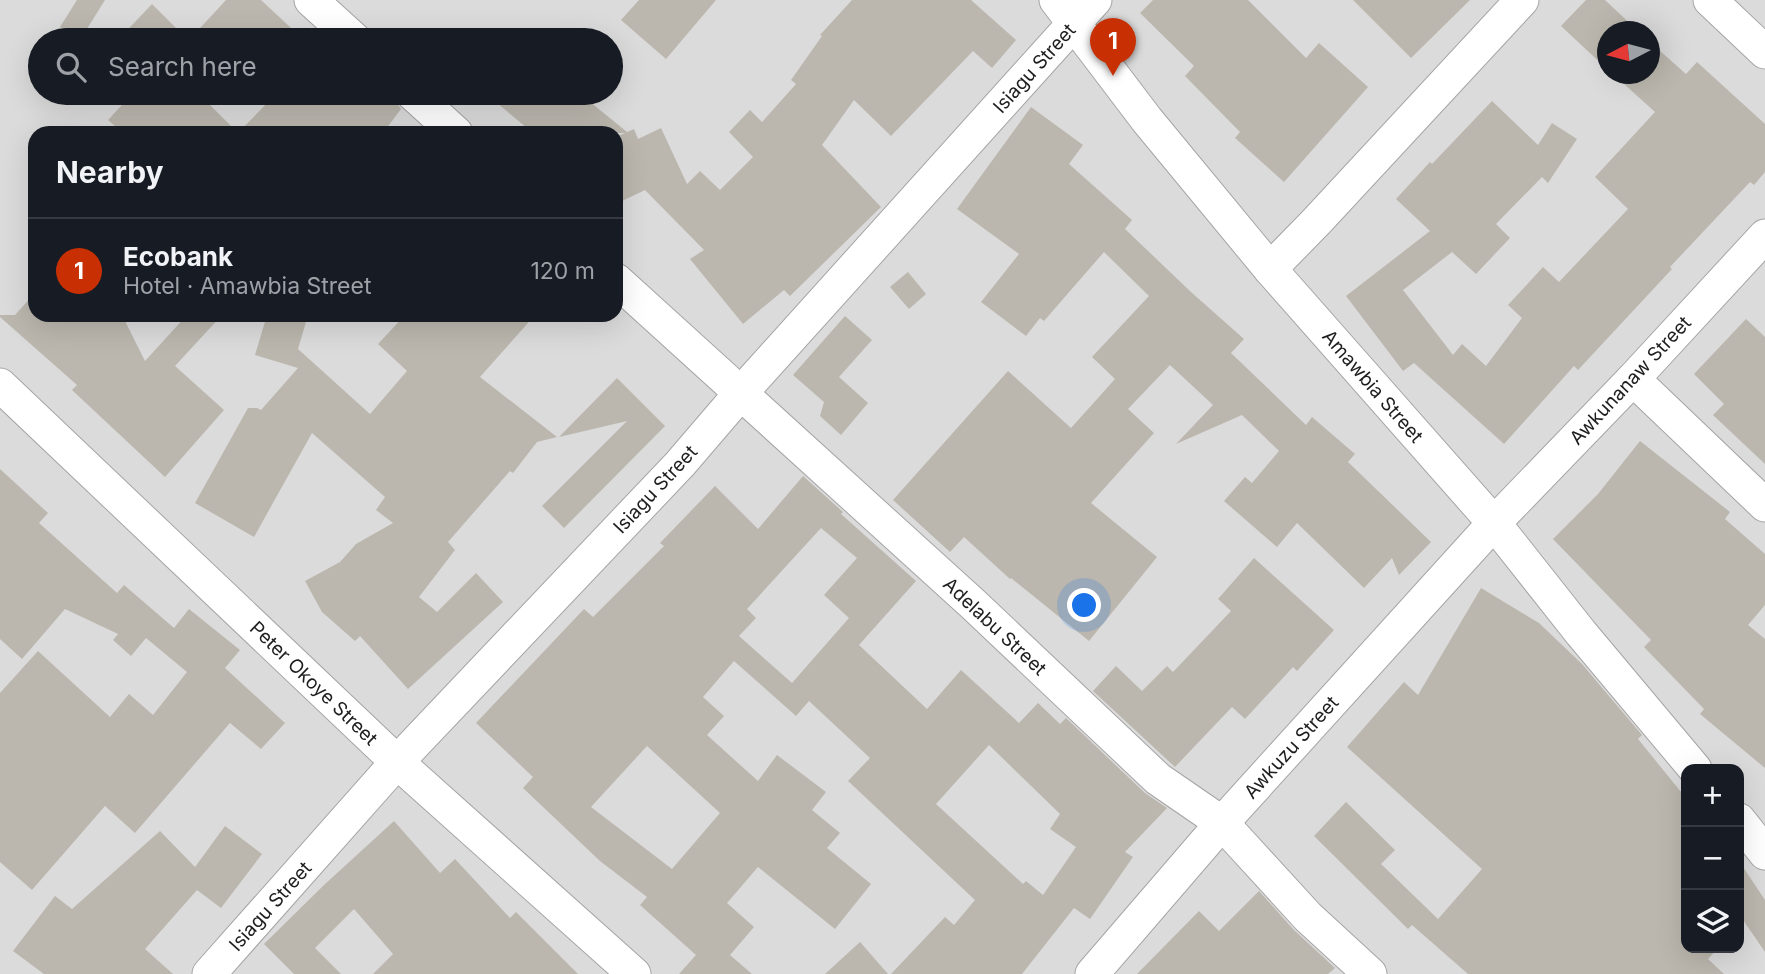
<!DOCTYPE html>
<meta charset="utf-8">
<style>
body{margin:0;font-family:Inter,sans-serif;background:#242831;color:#f1f3f6}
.controls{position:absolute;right:21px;bottom:21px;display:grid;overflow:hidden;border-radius:14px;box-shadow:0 7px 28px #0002}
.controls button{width:63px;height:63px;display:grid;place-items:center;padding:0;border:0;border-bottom:2px solid #363941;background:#171b24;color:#f1f3f6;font:35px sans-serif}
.compass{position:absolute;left:1597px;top:21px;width:63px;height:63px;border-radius:50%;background:#171b24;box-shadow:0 7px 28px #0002;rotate:264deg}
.you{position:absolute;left:1085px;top:606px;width:24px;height:24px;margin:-18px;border:5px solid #fff;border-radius:50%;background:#1a73e8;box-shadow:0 0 0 10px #1a73e833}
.badge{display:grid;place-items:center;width:46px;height:46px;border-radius:50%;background:#c83004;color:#fff;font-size:23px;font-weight:700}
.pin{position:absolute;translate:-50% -58px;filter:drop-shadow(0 2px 4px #0008)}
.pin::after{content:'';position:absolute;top:37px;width:24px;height:21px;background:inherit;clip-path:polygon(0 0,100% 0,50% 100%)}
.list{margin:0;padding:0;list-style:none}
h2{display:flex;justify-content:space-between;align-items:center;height:91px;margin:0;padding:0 28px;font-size:30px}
h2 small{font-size:23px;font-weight:400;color:#9ea1a6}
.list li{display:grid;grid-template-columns:46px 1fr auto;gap:21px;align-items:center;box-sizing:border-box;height:105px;padding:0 28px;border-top:2px solid #363941}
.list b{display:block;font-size:26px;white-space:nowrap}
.list p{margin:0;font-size:23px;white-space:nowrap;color:#9ea1a6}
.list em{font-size:23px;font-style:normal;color:#9ea1a6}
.icon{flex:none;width:38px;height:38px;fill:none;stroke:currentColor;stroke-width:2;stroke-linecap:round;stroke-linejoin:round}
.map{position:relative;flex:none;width:1765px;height:974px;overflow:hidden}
.search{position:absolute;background:#171b24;box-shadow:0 7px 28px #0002;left:28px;top:28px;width:595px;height:77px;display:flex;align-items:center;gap:18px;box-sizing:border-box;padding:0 24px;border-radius:38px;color:#9ea1a6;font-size:26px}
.panel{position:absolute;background:#171b24;box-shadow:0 7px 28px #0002;left:28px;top:126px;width:595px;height:196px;border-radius:21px}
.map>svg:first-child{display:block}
.residential{fill:#dcdbdb;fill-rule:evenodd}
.building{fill:#bbb7ae;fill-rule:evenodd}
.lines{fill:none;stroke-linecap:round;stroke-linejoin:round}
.minor-casing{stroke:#a5a5a5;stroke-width:35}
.minor{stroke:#fff;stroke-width:33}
.labels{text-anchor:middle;stroke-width:6;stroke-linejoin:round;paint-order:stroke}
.street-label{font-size:19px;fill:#1e1e1e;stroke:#fff}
</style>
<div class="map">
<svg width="1765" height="974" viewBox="0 0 1765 974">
<rect width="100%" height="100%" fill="#efeee4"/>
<path class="residential" d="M0,0H1765V974H0ZM1608,32H1650V74H1608ZM40,40H611V93H40ZM35,133H616V315H35ZM1686,769H1739V948H1686Z"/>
<g class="building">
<polygon points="77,0 105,0 80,40 60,27"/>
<polygon points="226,0 261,0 304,40 189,40"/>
<polygon points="639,0 716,0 666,59 621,20"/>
<polygon points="852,0 971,0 1016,40 992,68 973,51 891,136 854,100 822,145 881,207 790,296 784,290 743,324 690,259 704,250 645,190 616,204 616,137 625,133 533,133 485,93 579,93 627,132 634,129 638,139 661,128 687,184 700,171 720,190 753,157 729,132 750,110 762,122 796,84 791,80 822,36 820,35"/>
<polygon points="1153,0 1248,0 1306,58 1319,43 1368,87 1284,182 1235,138 1240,132 1185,76 1194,66 1140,13"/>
<polygon points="1353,0 1470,0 1411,58"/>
<polygon points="1586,0 1605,0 1639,32 1607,32 1607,69 1561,26"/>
<polygon points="152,4 188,40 118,40"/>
<polygon points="1649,41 1686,74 1697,62 1765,124 1765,172 1754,185 1750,182 1670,267 1672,269 1578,370 1574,366 1504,444 1414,363 1403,371 1346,296 1430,231 1396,199 1430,162 1432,164 1492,101 1538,145 1552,123 1577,139 1548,183 1542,177 1496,224 1510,238 1476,274 1452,252 1403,290 1453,355 1462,344 1486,366 1522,318 1508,305 1543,267 1559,282 1628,209 1595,177 1655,112 1613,74 1649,74"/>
<polygon points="133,93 198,93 238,133 277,93 393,93 394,99 401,109 383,133 123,133 108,120"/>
<polygon points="1031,107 1083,145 1069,164 1132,220 1125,229 1191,292 1244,339 1231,353 1306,425 1312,417 1355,454 1348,462 1431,542 1399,575 1392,558 1364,588 1297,523 1277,547 1224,501 1245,477 1252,483 1279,451 1242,415 1176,444 1213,405 1170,365 1128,409 1154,433 1091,503 1157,557 1089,641 1011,578 1010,579 964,537 950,552 893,500 1008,371 1071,428 1115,379 1092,357 1149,296 1104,252 1044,321 1040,318 1026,336 981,302 1019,254 957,209"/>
<polygon points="908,272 926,294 909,309 890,287"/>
<polygon points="35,293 35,315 122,315 145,361 187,315 222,315 175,366 224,410 165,477 72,390 77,385 0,317 0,315 15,315"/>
<polygon points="267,315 308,315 298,349 370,414 407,371 378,344 405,315 535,315 480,377 557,437 537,442 513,473 510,471 448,542 455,550 419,597 437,612 476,573 503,602 408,689 360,636 355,641 322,612 305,581 340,562 356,544 393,523 376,510 385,497 312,433 254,537 195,503 248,408 257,408 261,410 298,368 255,355"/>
<polygon points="845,316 872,340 839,377 868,403 841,435 820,416 824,402 793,375"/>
<polygon points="1746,319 1765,337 1765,464 1713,415 1724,404 1694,374"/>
<polygon points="617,378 665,426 564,528 542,506 627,421 559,437"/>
<polygon points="1640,441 1730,512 1725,519 1765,554 1765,605 1748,625 1765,639 1765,768 1700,714 1704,709 1644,647 1651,640 1553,539 1598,494"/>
<polygon points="0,469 48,513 39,523 117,593 124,585 174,628 189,609 240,650 225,668 285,723 261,749 230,723 135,833 105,806 32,890 0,862 0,693 38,651 110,717 129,694 153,715 187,672 146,638 131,656 113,640 118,634 65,609 22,659 0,639"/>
<path d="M803,476L843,512L841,514L916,581L859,645L927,709L961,670L1019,723L1038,703L1060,724L1066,718L1145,793L1167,808L1125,852L1133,857L1090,919L1074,908L1022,974H891L945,917L954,925L975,900L848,781L870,758L809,701L796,716L734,661L703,697L724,716L707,735L758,781L777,755L826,792L812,810L840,833L827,848L871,884L835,929L758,867L727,903L754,927L730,955L752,974H679L696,955L640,905L647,897L600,861L523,788L533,777L476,723L584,609L593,617L664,546L660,543L715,486L758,529ZM821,528L857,558L824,595L849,618L792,683L739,636L756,618L747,609ZM989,745L1060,814L1050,829L1076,847L1043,895L1026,881L1023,884L936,804ZM647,746L720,813L672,869L591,807Z"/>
<polygon points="1254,558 1334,630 1297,671 1293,667 1245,719 1232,707 1175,767 1093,691 1116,666 1142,691 1167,666 1173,672 1231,611 1218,599"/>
<polygon points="1481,588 1539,623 1582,664 1642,735 1638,739 1686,798 1686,948 1718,948 1708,959 1724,974 1468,974 1412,925 1408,929 1314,836 1346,802 1395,850 1381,864 1438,919 1482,869 1347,747 1404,682 1418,695"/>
<polygon points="394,821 440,873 455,859 510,918 516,912 578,974 373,974 393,954 354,909 315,948 341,974 294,974 264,944 324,885"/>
<polygon points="225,826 262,854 221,908 197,890 145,949 173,974 44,974 13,951 55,896 72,909 160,831 195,867"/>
<polygon points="1739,861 1765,900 1765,952 1739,914"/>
<polygon points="1259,891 1294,930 1335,968 1328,974 1137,974 1199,911 1219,931"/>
<polygon points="860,942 888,974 825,974"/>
</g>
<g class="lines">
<g class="minor-casing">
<g id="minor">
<polyline points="311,0 355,40"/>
<polyline points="1056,0 1147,120 1270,269 1494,523 1581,633 1695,769"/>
<polyline points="1710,0 1765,52"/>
<polyline points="412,93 456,133"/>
<polyline points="1270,269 1316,222 1522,0"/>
<polyline points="616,280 973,604 1158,779 1222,823 1308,917 1370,974"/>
<polyline points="1633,379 1765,505"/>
<polyline points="0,385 397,762 634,974"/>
<polyline points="1739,820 1765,853"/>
<polyline points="209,974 397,762 680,464 740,394 1095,0"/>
<polyline points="1092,974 1222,823 1494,523 1633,379 1765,236"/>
</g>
</g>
<use href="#minor" class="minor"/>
</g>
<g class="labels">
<g class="street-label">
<text transform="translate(1034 68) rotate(-48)" y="7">Isiagu Street</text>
<text transform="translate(1630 380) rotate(-47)" y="7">Awkunanaw Street</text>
<text transform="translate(1373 386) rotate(49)" y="7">Amawbia Street</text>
<text transform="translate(655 489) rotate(-47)" y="7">Isiagu Street</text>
<text transform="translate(995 626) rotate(43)" y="7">Adelabu Street</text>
<text transform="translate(314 683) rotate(44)" y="7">Peter Okoye Street</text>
<text transform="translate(1291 747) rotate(-48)" y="7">Awkuzu Street</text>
<text transform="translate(270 906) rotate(-48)" y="7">Isiagu Street</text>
</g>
</g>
</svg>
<div class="controls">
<button>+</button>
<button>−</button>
<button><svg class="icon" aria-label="layers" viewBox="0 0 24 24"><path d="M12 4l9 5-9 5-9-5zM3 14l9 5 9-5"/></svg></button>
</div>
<svg class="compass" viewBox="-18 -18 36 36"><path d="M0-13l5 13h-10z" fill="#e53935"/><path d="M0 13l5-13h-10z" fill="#9ea1a6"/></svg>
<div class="you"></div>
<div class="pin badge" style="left:1113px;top:76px">1</div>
<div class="search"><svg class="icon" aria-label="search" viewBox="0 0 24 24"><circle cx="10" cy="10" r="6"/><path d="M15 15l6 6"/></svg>Search here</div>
<section class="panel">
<h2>Nearby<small></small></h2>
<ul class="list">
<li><span class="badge">1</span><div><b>Ecobank</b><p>Hotel · Amawbia Street</p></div><em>120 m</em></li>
</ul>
</section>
</div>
